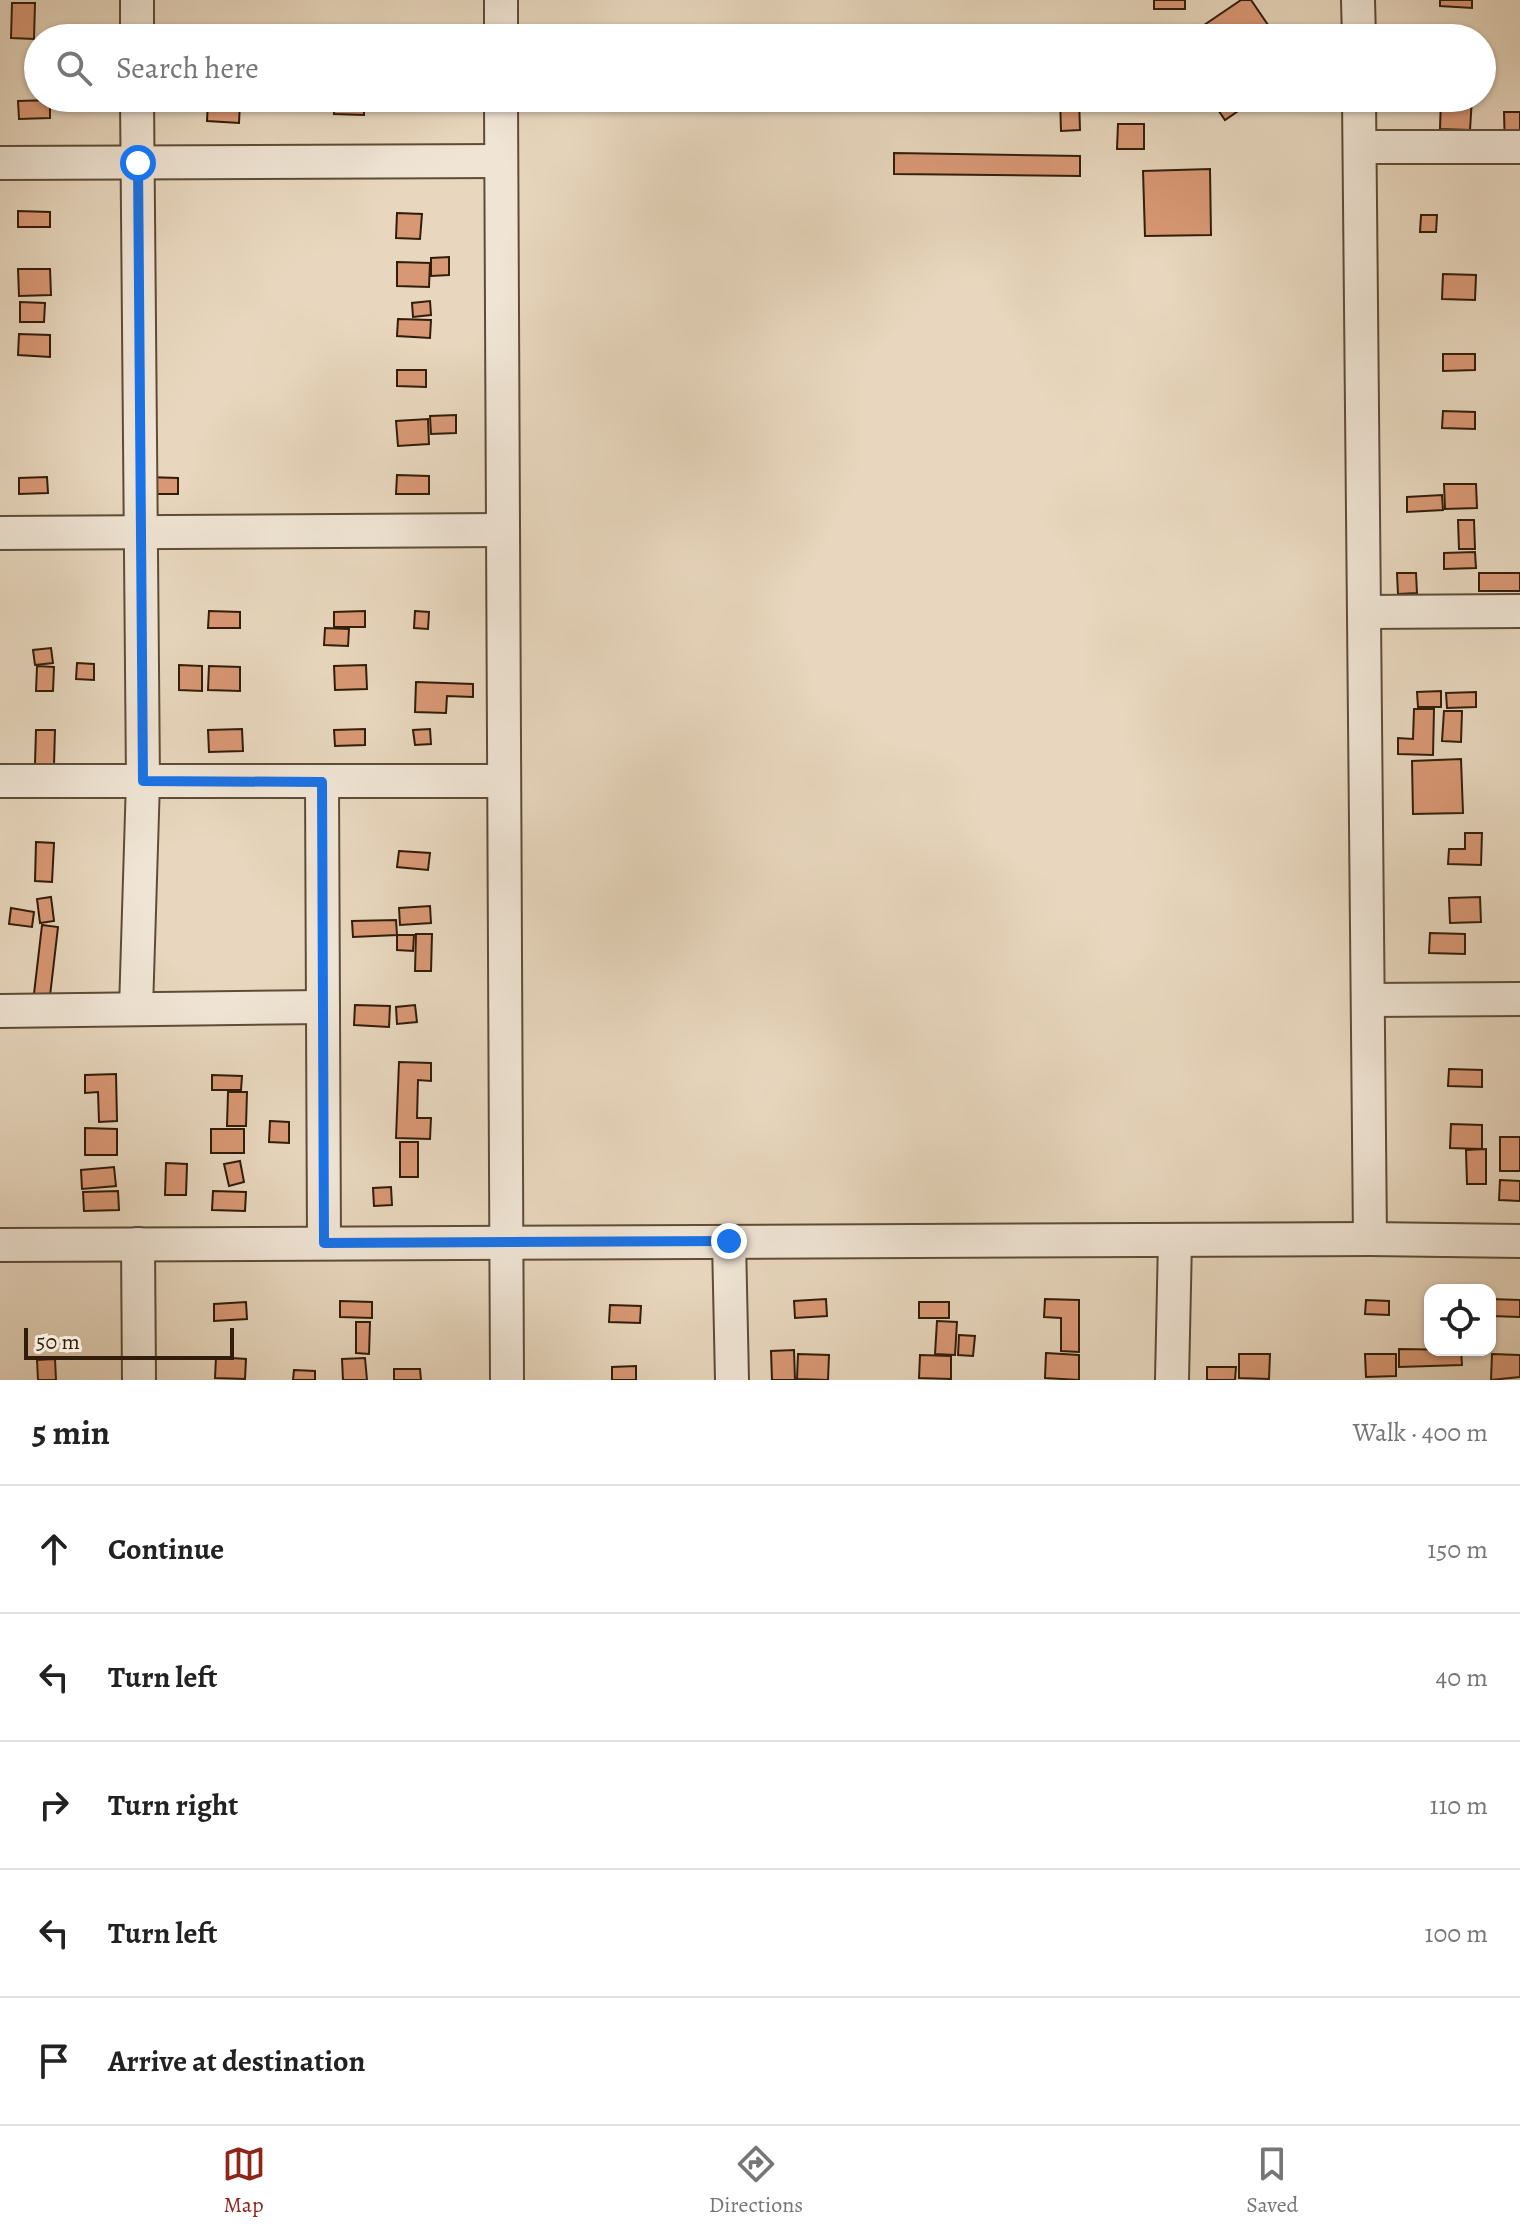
<!DOCTYPE html>
<meta charset="utf-8">
<style>
body{margin:0;font-family:Alegreya,serif;background:#f6f6f6;color:#222}
.controls{position:absolute;right:24px;bottom:24px;display:grid;overflow:hidden;border-radius:16px;box-shadow:0 2px 6px #0004}
.controls button{width:72px;height:72px;display:grid;place-items:center;padding:0;border:0;border-bottom:2px solid #e0e0e0;background:#fff;color:#222;font:40px sans-serif}
.scale{position:absolute;left:24px;bottom:20px;width:210px;box-sizing:border-box;padding-left:8px;border:4px solid #311d0a;border-top:0;font-size:22px;line-height:28px;white-space:nowrap;color:#311d0a;-webkit-text-stroke:6px #f0e5d5;paint-order:stroke}
.stop{position:absolute;width:24px;height:24px;margin:-18px;border:6px solid #1a73e8;border-radius:50%;background:#fff}
.stop.end{background:#1a73e8;border-color:#fff;box-shadow:0 2px 8px #0008}
.list{margin:0;padding:0;list-style:none}
h2{display:flex;justify-content:space-between;align-items:center;height:104px;margin:0;padding:0 32px;font-size:34px}
h2 small{font-size:26px;font-weight:400;color:#767676}
.list li{display:grid;grid-template-columns:52px 1fr auto;gap:24px;align-items:center;box-sizing:border-box;height:128px;padding:0 32px;border-top:2px solid #e0e0e0}
.list b{display:block;font-size:30px;white-space:nowrap}
.list em{font-size:26px;font-style:normal;color:#767676}
.icon{flex:none;width:44px;height:44px;fill:none;stroke:currentColor;stroke-width:2;stroke-linecap:round;stroke-linejoin:round}
.map{position:relative;flex:none;width:1520px;height:1380px;overflow:hidden}
.search{position:absolute;background:#fff;box-shadow:0 2px 6px #0004;left:24px;right:24px;top:24px;height:88px;display:flex;align-items:center;gap:20px;box-sizing:border-box;padding:0 28px;border-radius:44px;color:#767676;font-size:30px}
.sheet{height:744px;background:#fff}
nav{display:flex;justify-content:space-around;align-items:center;box-sizing:border-box;height:112px;border-top:2px solid #e0e0e0;background:#fff;font-size:22px;color:#767676}
nav a{display:grid;justify-items:center;gap:4px}
nav .on{color:#8f2418}
.map>svg:first-child{display:block}
.building{fill:#d99875;stroke:#311d0a;stroke-width:2}
.lines{fill:none;stroke-linecap:round;stroke-linejoin:round}
.minor-casing{stroke:#5f4c37;stroke-width:36}
.minor{stroke:#f0e5d5;stroke-width:32}
.route{stroke:#1a73e8;stroke-width:10}
</style>
<div class="map">
<svg width="1520" height="1380" viewBox="0 0 1520 1380">
<rect width="100%" height="100%" fill="#e8d7be"/>
<filter id="stains"><feTurbulence type="fractalNoise" baseFrequency=".0025" numOctaves="4"/><feColorMatrix values="0 0 0 0 .2 0 0 0 0 .09 0 0 0 0 .02 0 0 0 .5 -.17"/></filter>
<radialGradient id="worn" r=".72"><stop offset=".6" stop-color="#630" stop-opacity="0"/><stop offset="1" stop-color="#630" stop-opacity=".3"/></radialGradient>
<g class="building">
<rect x="1154" y="0" width="31" height="9"/>
<polygon points="1241,0 1251,0 1277,38 1185,38"/>
<polygon points="1440,0 1472,0 1472,8 1440,6"/>
<polygon points="12,3 35,3 34,39 11,38"/>
<polygon points="1442,34 1474,35 1474,38 1442,38"/>
<polygon points="1060,98 1079,98 1080,130 1061,131"/>
<polygon points="1210,98 1257,98 1225,120"/>
<polygon points="1441,98 1472,98 1470,130 1440,129"/>
<polygon points="335,99 364,101 364,115 334,114"/>
<polygon points="50,100 50,118 19,119 18,101"/>
<polygon points="208,100 240,102 239,123 207,121"/>
<polygon points="1504,112 1520,112 1520,149 1505,150"/>
<polygon points="1118,124 1144,124 1144,149 1117,149"/>
<polygon points="894,153 1080,156 1080,176 894,174"/>
<polygon points="1210,169 1211,235 1145,236 1143,171"/>
<polygon points="18,211 50,212 50,227 18,227"/>
<polygon points="397,213 422,214 420,239 396,238"/>
<polygon points="1421,215 1437,215 1436,232 1420,232"/>
<polygon points="449,257 449,275 431,276 431,258"/>
<polygon points="397,262 430,263 429,287 397,286"/>
<polygon points="18,269 50,269 51,295 19,296"/>
<polygon points="1443,274 1476,275 1475,300 1442,299"/>
<polygon points="430,301 431,315 413,317 412,303"/>
<polygon points="20,302 45,303 44,322 20,322"/>
<polygon points="398,319 431,320 430,338 397,336"/>
<polygon points="19,334 50,335 50,357 18,355"/>
<polygon points="1443,354 1475,354 1475,370 1443,371"/>
<polygon points="397,370 426,370 426,387 397,386"/>
<polygon points="1443,411 1475,412 1475,429 1442,428"/>
<polygon points="456,415 456,433 431,434 430,416"/>
<polygon points="428,419 429,444 398,446 396,421"/>
<polygon points="397,475 429,476 429,494 396,494"/>
<polygon points="47,477 48,493 19,494 19,478"/>
<polygon points="146,477 178,478 178,494 146,494"/>
<polygon points="1444,484 1476,484 1477,508 1445,509"/>
<polygon points="1442,495 1443,510 1407,512 1407,497"/>
<polygon points="1458,520 1474,520 1475,549 1459,549"/>
<polygon points="1475,552 1476,568 1444,569 1444,553"/>
<polygon points="1397,573 1416,573 1417,593 1398,594"/>
<rect x="1479" y="573" width="41" height="18"/>
<polygon points="209,611 240,612 240,628 208,628"/>
<polygon points="365,611 365,627 334,627 334,612"/>
<polygon points="415,611 429,612 428,629 414,628"/>
<polygon points="325,628 349,629 348,646 324,645"/>
<polygon points="51,648 53,663 35,665 33,650"/>
<polygon points="77,663 94,664 94,680 76,679"/>
<polygon points="179,665 202,666 202,691 179,690"/>
<polygon points="366,665 367,689 335,690 334,666"/>
<polygon points="37,666 54,667 53,691 36,691"/>
<polygon points="209,666 240,667 240,691 208,690"/>
<polygon points="416,682 473,684 473,697 447,696 446,713 415,712"/>
<polygon points="1441,691 1441,707 1418,707 1417,692"/>
<polygon points="1476,692 1476,707 1447,708 1446,693"/>
<polygon points="1414,709 1434,709 1433,755 1398,754 1398,738 1413,739"/>
<polygon points="1444,711 1462,711 1461,742 1442,741"/>
<polygon points="242,729 243,751 209,752 208,730"/>
<polygon points="365,729 365,745 335,746 334,730"/>
<polygon points="430,729 431,744 415,745 413,730"/>
<polygon points="36,730 55,730 54,765 35,764"/>
<polygon points="1461,759 1463,813 1413,814 1412,761"/>
<polygon points="1465,833 1482,833 1481,865 1448,864 1449,849 1465,849"/>
<polygon points="36,842 54,843 52,882 35,881"/>
<polygon points="399,851 430,853 428,870 397,867"/>
<polygon points="51,897 54,921 40,923 37,899"/>
<polygon points="1480,897 1481,922 1450,923 1449,898"/>
<polygon points="430,906 431,923 400,925 399,908"/>
<polygon points="11,908 34,912 32,927 9,924"/>
<polygon points="396,920 397,935 353,937 352,921"/>
<polygon points="42,925 58,927 50,996 34,994"/>
<polygon points="1430,933 1465,934 1465,954 1429,953"/>
<polygon points="416,934 432,934 431,971 415,971"/>
<polygon points="397,935 414,935 413,951 397,950"/>
<polygon points="355,1005 390,1006 389,1027 354,1025"/>
<polygon points="415,1005 417,1022 397,1024 396,1007"/>
<polygon points="399,1062 431,1063 431,1081 418,1080 417,1118 431,1118 430,1139 396,1138"/>
<polygon points="1449,1069 1482,1070 1482,1087 1448,1086"/>
<polygon points="116,1074 117,1121 99,1122 98,1092 85,1093 85,1075"/>
<polygon points="212,1075 242,1076 241,1090 212,1090"/>
<polygon points="228,1092 247,1092 246,1126 227,1126"/>
<polygon points="270,1121 289,1122 289,1143 269,1142"/>
<polygon points="1451,1124 1482,1125 1482,1149 1450,1148"/>
<polygon points="85,1128 117,1129 117,1155 85,1155"/>
<rect x="211" y="1129" width="33" height="24"/>
<rect x="1500" y="1137" width="20" height="34"/>
<rect x="400" y="1142" width="18" height="35"/>
<polygon points="1486,1149 1486,1184 1467,1184 1466,1150"/>
<polygon points="240,1161 244,1182 229,1186 224,1164"/>
<polygon points="166,1163 187,1164 186,1195 165,1195"/>
<polygon points="114,1167 116,1186 82,1189 81,1170"/>
<polygon points="1500,1180 1520,1181 1520,1201 1499,1200"/>
<polygon points="391,1187 392,1205 374,1206 373,1188"/>
<polygon points="118,1191 119,1210 84,1211 83,1192"/>
<polygon points="213,1191 246,1192 245,1211 212,1210"/>
<polygon points="826,1299 827,1316 795,1318 794,1301"/>
<polygon points="1045,1299 1079,1300 1079,1352 1061,1351 1061,1318 1044,1317"/>
<polygon points="1491,1299 1520,1300 1520,1317 1491,1316"/>
<polygon points="1366,1300 1389,1301 1389,1315 1365,1314"/>
<polygon points="340,1301 372,1302 372,1318 340,1317"/>
<polygon points="246,1302 247,1319 214,1321 214,1304"/>
<rect x="919" y="1302" width="30" height="16"/>
<polygon points="610,1305 641,1306 640,1323 609,1322"/>
<polygon points="937,1321 957,1322 955,1355 935,1354"/>
<polygon points="356,1322 370,1322 369,1354 356,1353"/>
<polygon points="959,1335 975,1336 973,1356 958,1355"/>
<polygon points="1399,1349 1461,1350 1462,1365 1399,1367"/>
<polygon points="794,1350 795,1380 772,1380 771,1351"/>
<polygon points="1046,1353 1079,1355 1079,1380 1045,1378"/>
<polygon points="798,1354 829,1355 828,1380 797,1379"/>
<polygon points="1239,1354 1270,1354 1269,1379 1239,1378"/>
<polygon points="1365,1354 1396,1354 1396,1376 1366,1377"/>
<polygon points="1492,1354 1520,1355 1520,1377 1491,1380"/>
<polygon points="920,1355 951,1356 951,1379 919,1378"/>
<polygon points="216,1357 246,1359 245,1379 215,1378"/>
<polygon points="365,1358 367,1380 343,1380 342,1359"/>
<polygon points="55,1359 56,1380 38,1380 37,1360"/>
<polygon points="636,1366 636,1380 612,1380 612,1367"/>
<polygon points="1207,1367 1236,1367 1235,1380 1207,1380"/>
<polygon points="394,1369 420,1369 421,1380 394,1380"/>
<polygon points="294,1370 315,1371 315,1380 293,1380"/>
</g>
<g class="lines">
<g class="minor-casing">
<g id="minor">
<polyline points="137,0 137,38"/>
<polyline points="501,0 501,38"/>
<polyline points="1358,0 1359,38"/>
<polyline points="501,98 507,1380"/>
<polyline points="1359,98 1370,1239"/>
<polyline points="1360,147 1520,147"/>
<polyline points="0,163 501,161"/>
<polyline points="0,533 503,530"/>
<polyline points="1364,612 1520,611"/>
<polyline points="0,781 504,781"/>
<polyline points="322,782 324,1243"/>
<polyline points="1368,1000 1520,999"/>
<polyline points="136,1009 143,781 137,98"/>
<polyline points="0,1011 323,1007"/>
<polyline points="729,1241 732,1380"/>
<polyline points="138,1244 139,1380"/>
<polyline points="0,1245 1370,1239 1520,1241"/>
<polyline points="1172,1380 1175,1240"/>
</g>
</g>
<use href="#minor" class="minor"/>
</g>
<g class="lines">
<polyline class="route" points="138,163 143,781 322,782 324,1243 729,1241"/>
</g>
<rect width="100%" height="100%" filter="url(#stains)"/>
<rect width="100%" height="100%" fill="url(#worn)"/>
</svg>
<div class="controls">
<button><svg class="icon" aria-label="locate" viewBox="0 0 24 24"><circle cx="12" cy="12" r="6"/><path d="M12 2v4M12 18v4M2 12h4M18 12h4"/></svg></button>
</div>
<div class="scale">50 m</div>
<div class="stop" style="left:138px;top:163px"></div>
<div class="stop end" style="left:729px;top:1241px"></div>
<div class="search"><svg class="icon" aria-label="search" viewBox="0 0 24 24"><circle cx="10" cy="10" r="6"/><path d="M15 15l6 6"/></svg>Search here</div>
</div>
<section class="sheet">
<h2>5 min<small>Walk · 400 m</small></h2>
<ul class="list">
<li><svg class="icon" aria-label="ahead" viewBox="0 0 24 24"><path d="M12 20V5M6 11l6-6 6 6"/></svg><div><b>Continue</b></div><em>150 m</em></li>
<li><svg class="icon" aria-label="left" viewBox="0 0 24 24"><path d="M17 20v-9H6M10 6l-5 5 5 5"/></svg><div><b>Turn left</b></div><em>40 m</em></li>
<li><svg class="icon" aria-label="right" viewBox="0 0 24 24"><path d="M7 20v-9h11M14 6l5 5-5 5"/></svg><div><b>Turn right</b></div><em>110 m</em></li>
<li><svg class="icon" aria-label="left" viewBox="0 0 24 24"><path d="M17 20v-9H6M10 6l-5 5 5 5"/></svg><div><b>Turn left</b></div><em>100 m</em></li>
<li><svg class="icon" aria-label="arrive" viewBox="0 0 24 24"><path d="M6 21V4h12l-3 4 3 4H6"/></svg><div><b>Arrive at destination</b></div></li>
</ul>
</section>
<nav>
<a class="on"><svg class="icon" aria-label="map" viewBox="0 0 24 24"><path d="M3 6l6-2 6 2 6-2v14l-6 2-6-2-6 2zM9 4v14M15 6v14"/></svg>Map</a>
<a><svg class="icon" aria-label="directions" viewBox="0 0 24 24"><path d="M12 3l9 9-9 9-9-9zM9 14v-3h6M13 9l2 2-2 2"/></svg>Directions</a>
<a><svg class="icon" aria-label="saved" viewBox="0 0 24 24"><path d="M7 4h10v16l-5-4-5 4z"/></svg>Saved</a>
</nav>
